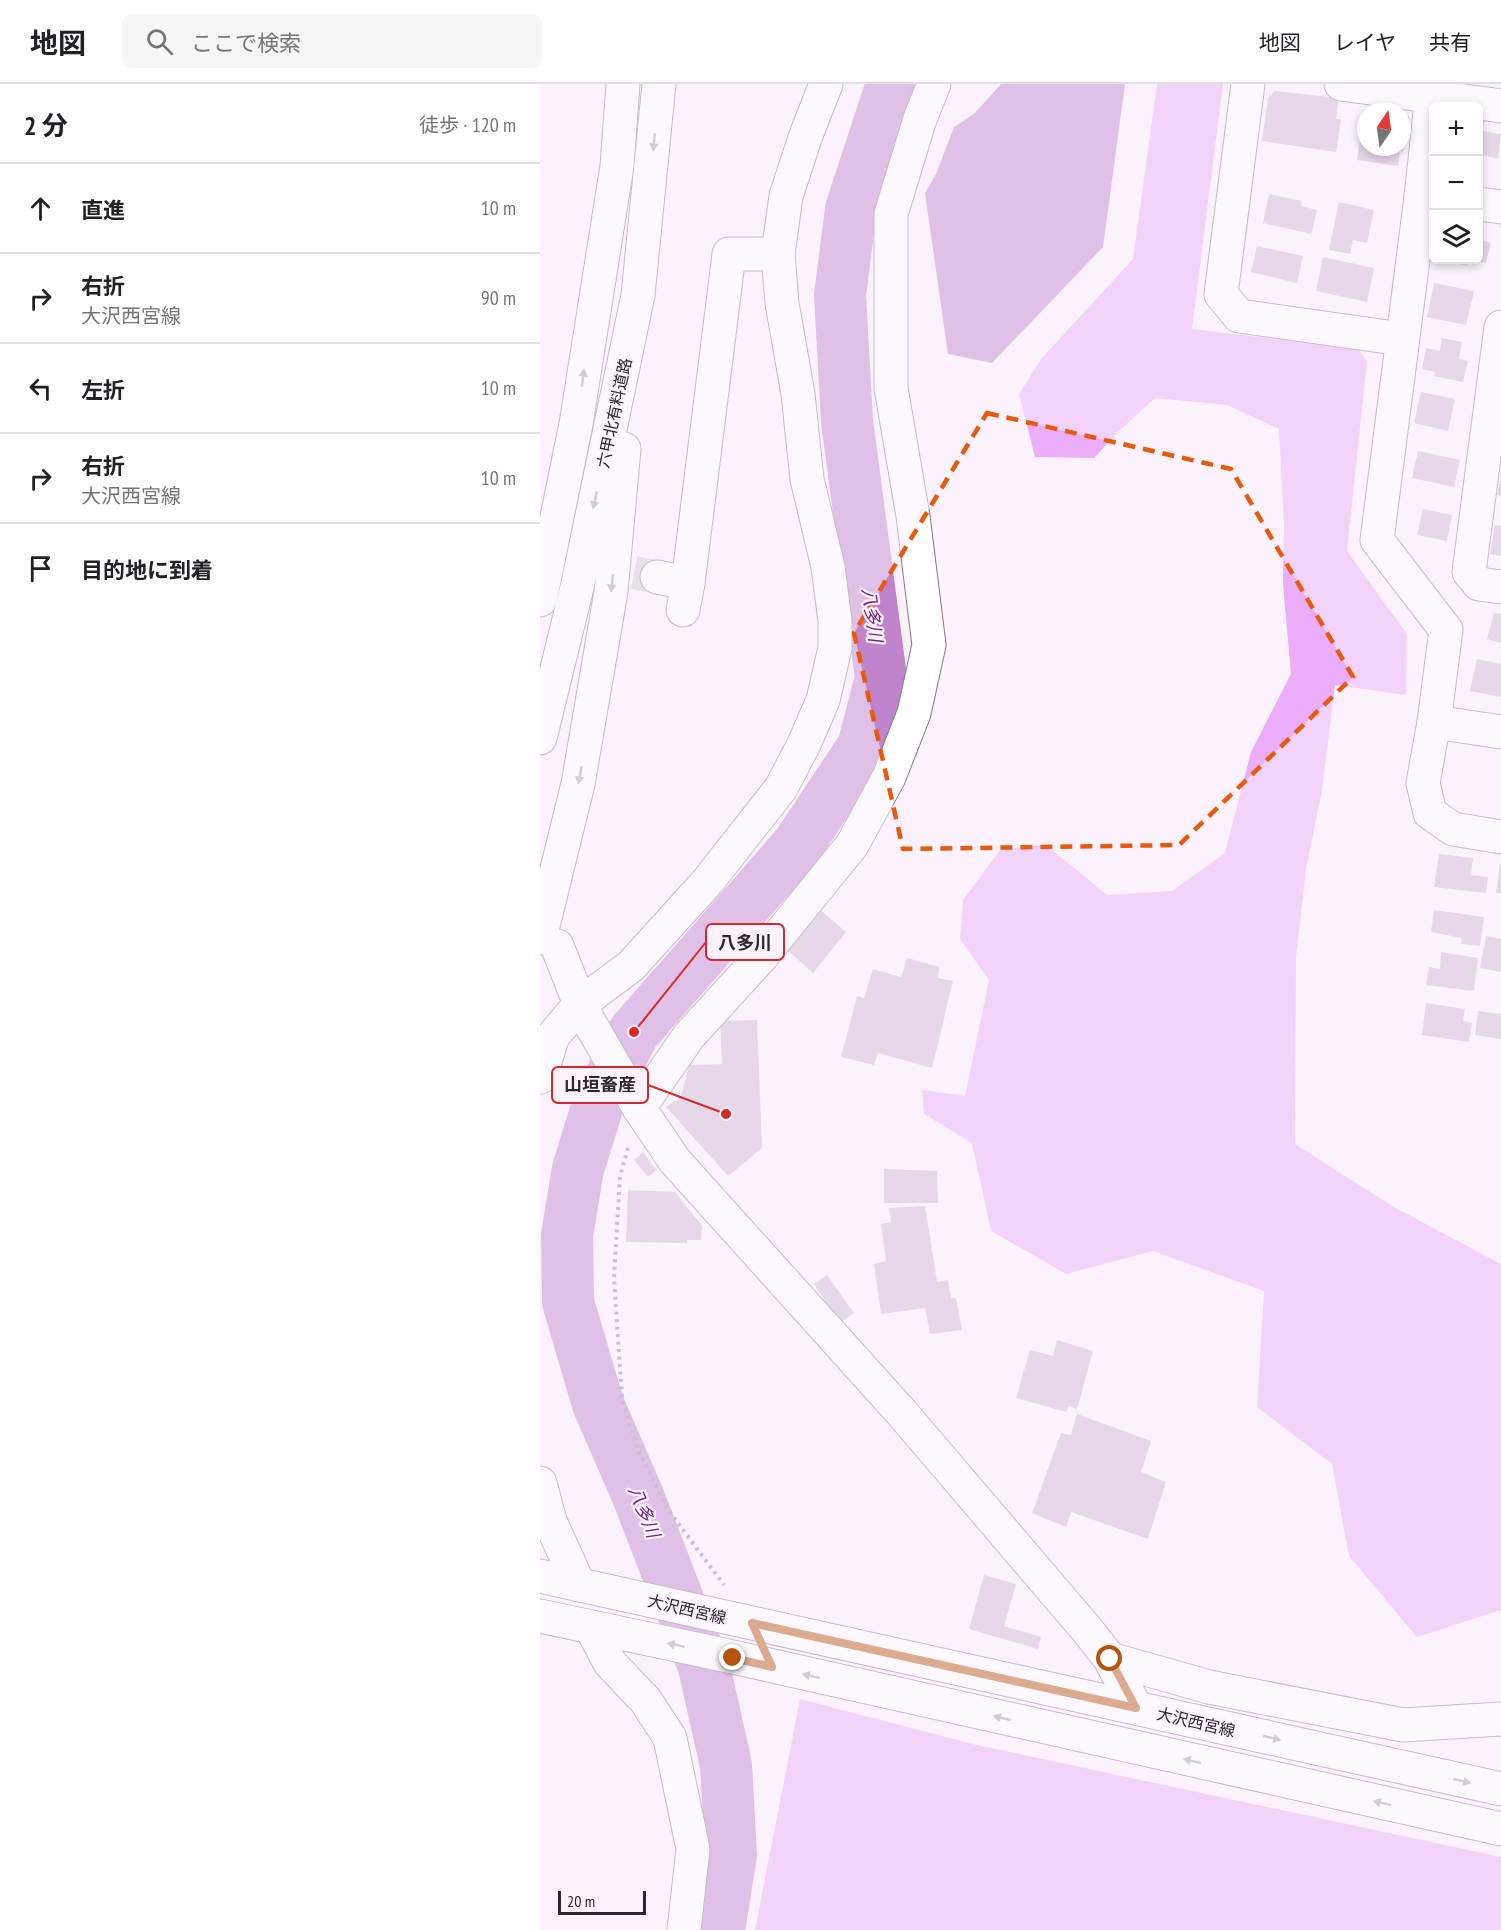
<!DOCTYPE html>
<html lang="ja">
<meta charset="utf-8">
<style>
body{margin:0;font-family:"PT Sans Narrow","Noto Sans JP",sans-serif;background:#f6f6f6;color:#202124}
.controls{position:absolute;right:18px;top:18px;display:grid;overflow:hidden;border-radius:9px;box-shadow:0 3px 9px #0003}
.controls button{width:54px;height:54px;display:grid;place-items:center;padding:0;border:0;border-bottom:2px solid #e0e0e0;background:#fff;color:#202124;font:30px sans-serif}
.compass{position:absolute;left:817px;top:18px;width:54px;height:54px;border-radius:50%;background:#fff;box-shadow:0 3px 9px #0003;rotate:13deg}
.scale{position:absolute;left:18px;bottom:15px;width:88px;box-sizing:border-box;padding-left:6px;border:3px solid #2e262f;border-top:0;font-size:16px;line-height:21px;white-space:nowrap;color:#2e262f;-webkit-text-stroke:4px #fbf2fd;paint-order:stroke}
.stop{position:absolute;width:18px;height:18px;margin:-14px;border:4px solid #b45309;border-radius:50%;background:#fff}
.stop.end{background:#b45309;border-color:#fff;box-shadow:0 2px 6px #0008}
.list{margin:0;padding:0;list-style:none}
h2{display:flex;justify-content:space-between;align-items:center;height:78px;margin:0;padding:0 24px;font-size:26px}
h2 small{font-size:20px;font-weight:400;color:#757577}
.list li{display:grid;grid-template-columns:39px 1fr auto;gap:18px;align-items:center;box-sizing:border-box;height:90px;padding:0 24px;border-top:2px solid #e0e0e0}
.list b{display:block;font-size:22px;white-space:nowrap}
.list p{margin:0;font-size:20px;white-space:nowrap;color:#757577}
.list em{font-size:20px;font-style:normal;color:#757577}
.icon{flex:none;width:33px;height:33px;fill:none;stroke:currentColor;stroke-width:2;stroke-linecap:round;stroke-linejoin:round}
.map{position:relative;flex:none;width:961px;height:1846px;overflow:hidden}
header{display:flex;align-items:center;gap:36px;box-sizing:border-box;height:84px;padding:0 30px;background:#fff;border-bottom:2px solid #e0e0e0}
header strong{font-size:28px}
nav{display:flex;gap:33px;margin-inline-start:auto;font-size:21px}
.search{width:420px;height:54px;background:#f6f6f6;display:flex;align-items:center;gap:15px;box-sizing:border-box;padding:0 21px;border-radius:9px;color:#757577;font-size:22px}
main{display:flex}
aside{flex:1;background:#fff}
.map>svg:first-child{display:block}
.forest{fill:#ebadf8}
.water{fill:#c084cc}
.lines{fill:none;stroke-linecap:round;stroke-linejoin:round}
.river{stroke:#c084cc;stroke-width:52}
.building{fill:#ccb7d0}
.street-tunnel{stroke:#d2c9d4;stroke-width:33;stroke-dasharray:33 16;stroke-linecap:butt}
.street-casing{stroke:#8a778e;stroke-width:35}
.secondary-casing{stroke:#8a778e;stroke-width:35}
.primary-casing{stroke:#8a778e;stroke-width:35}
.path{stroke:#8e8690;stroke-width:4;stroke-dasharray:3 4.5;stroke-linecap:butt}
.street{stroke:#fff;stroke-width:33}
.secondary{stroke:#fff;stroke-width:33}
.primary{stroke:#fff;stroke-width:33}
.oneway{fill:#a19da1}
.route{stroke:#b45309;stroke-width:8}
.marked{fill:none;stroke:#e8590c;stroke-width:4.5;stroke-dasharray:12 8;stroke-linejoin:round}
.labels{text-anchor:middle;stroke-width:4.5;stroke-linejoin:round;paint-order:stroke}
.street-label{font-size:16px;fill:#2e262f;stroke:#fbf2fd}
.water-label{font-size:18px;font-style:italic;fill:#6e257d;stroke:#fbf2fd}
.leader{fill:none;stroke:#d62828;stroke-width:2}
.callout-dot{fill:#d62828;stroke:#fbf2fd;stroke-width:2}
.callout{fill:#fbf2fd;stroke:#d62828;stroke-width:2}
.callout-label{font-size:18px;text-anchor:middle;font-weight:bold;fill:#2e262f}
</style>
<header>
<strong>地図</strong>
<div class="search"><svg class="icon" aria-label="search" viewBox="0 0 24 24"><circle cx="10" cy="10" r="6"/><path d="M15 15l6 6"/></svg>ここで検索</div>
<nav><a>地図</a><a>レイヤ</a><a>共有</a></nav>
</header>
<main>
<aside>
<h2>2 分<small>徒歩 · 120 m</small></h2>
<ul class="list">
<li><svg class="icon" aria-label="ahead" viewBox="0 0 24 24"><path d="M12 20V5M6 11l6-6 6 6"/></svg><div><b>直進</b></div><em>10 m</em></li>
<li><svg class="icon" aria-label="right" viewBox="0 0 24 24"><path d="M7 20v-9h11M14 6l5 5-5 5"/></svg><div><b>右折</b><p>大沢西宮線</p></div><em>90 m</em></li>
<li><svg class="icon" aria-label="left" viewBox="0 0 24 24"><path d="M17 20v-9H6M10 6l-5 5 5 5"/></svg><div><b>左折</b></div><em>10 m</em></li>
<li><svg class="icon" aria-label="right" viewBox="0 0 24 24"><path d="M7 20v-9h11M14 6l5 5-5 5"/></svg><div><b>右折</b><p>大沢西宮線</p></div><em>10 m</em></li>
<li><svg class="icon" aria-label="arrive" viewBox="0 0 24 24"><path d="M6 21V4h12l-3 4 3 4H6"/></svg><div><b>目的地に到着</b></div></li>
</ul>
</aside>
<div class="map">
<svg width="961" height="1846" viewBox="0 0 961 1846">
<rect width="100%" height="100%" fill="#fbf2fd"/>
<g class="forest">
<polygon points="617,0 683,0 652,245 818,265 827,277 807,467 867,550 866,611 795,601 782,706 766,785 756,873 755,1060 852,1122 961,1180 961,1526 877,1553 809,1472 792,1380 717,1323 724,1207 613,1167 526,1190 451,1147 432,1059 384,1030 382,1006 425,1012 449,896 420,855 423,816 460,766 506,761 567,811 632,807 685,769 711,668 751,590 743,500 744,440 739,345 687,321 615,314 578,348 554,374 495,373 479,310 501,275 593,175"/>
<polygon points="260,1615 433,1660 961,1773 961,1846 215,1846"/>
</g>
<polygon class="water" points="461,0 585,0 563,163 452,279 408,270 385,109 396,90 414,43 435,29"/>
<g class="lines">
<polyline class="river" points="179,1846 191,1771 186,1681 164,1583 98,1412 58,1320 28,1218 27,1151 38,1085 60,1014 94,948 257,762 323,663 341,594 307,337 300,211 311,125 352,0"/>
</g>
<g class="building">
<polygon points="735,7 799,14 796,35 801,35 796,68 722,57 728,14"/>
<polygon points="824,27 826,27 826,63 862,63 862,31 869,32 863,68 860,67 858,82 817,76"/>
<polygon points="938,29 946,31 942,47 961,50 958,75 938,70"/>
<polygon points="729,110 762,117 761,122 777,126 771,150 723,139"/>
<polygon points="799,118 834,126 827,159 813,156 810,170 789,166"/>
<polygon points="938,145 944,146 941,156 951,159 946,179 934,176 938,176"/>
<polygon points="717,162 763,172 757,199 711,188"/>
<polygon points="783,173 834,184 827,218 776,207"/>
<polygon points="904,176 929,176 927,182"/>
<polygon points="894,199 934,207 926,241 887,233"/>
<polygon points="902,254 922,258 919,275 928,277 923,298 894,292 895,288 882,285 886,264 900,267"/>
<polygon points="881,308 915,315 908,347 874,339"/>
<polygon points="878,367 920,376 914,403 872,394"/>
<polygon points="960,397 961,397 961,412 957,411"/>
<polygon points="883,425 912,431 907,457 877,451"/>
<polygon points="955,441 961,442 961,472 950,470"/>
<polygon points="954,529 961,530 961,559 947,555"/>
<polygon points="937,575 961,580 961,613 930,607"/>
<polygon points="899,770 933,774 931,791 948,793 946,809 894,803"/>
<polygon points="960,780 961,780 961,809 956,809"/>
<polygon points="278,824 306,848 273,889 244,863"/>
<polygon points="894,826 944,833 940,862 921,860 922,854 891,848"/>
<polygon points="946,852 961,855 961,888 940,884"/>
<polygon points="901,868 938,874 934,907 886,901 889,883 900,885"/>
<polygon points="367,874 399,883 398,894 413,897 392,984 338,969 334,981 301,973 317,912 324,914 333,885 361,893"/>
<polygon points="886,919 925,925 923,937 932,939 929,958 882,951"/>
<polygon points="938,927 961,930 961,955 935,951"/>
<polygon points="217,936 222,1064 188,1092 126,1023 141,1013 149,981 182,980 180,937"/>
<polygon points="103,1068 116,1086 108,1093 94,1076"/>
<polygon points="344,1085 397,1087 398,1119 344,1119"/>
<polygon points="88,1106 135,1108 162,1142 161,1156 147,1156 147,1159 86,1158"/>
<polygon points="385,1122 397,1198 408,1196 411,1214 416,1214 422,1246 390,1250 385,1224 341,1230 334,1180 346,1177 341,1140 351,1138 349,1124"/>
<polygon points="287,1191 314,1229 300,1239 274,1200"/>
<polygon points="517,1256 553,1267 537,1325 529,1322 526,1328 476,1314 490,1266 513,1272"/>
<polygon points="537,1330 611,1357 601,1388 626,1398 608,1455 531,1428 526,1443 492,1429 521,1349 531,1351"/>
<polygon points="444,1491 476,1500 464,1542 501,1553 498,1565 429,1545"/>
</g>
<g class="lines">
<polyline class="street-tunnel" points="46,479 117,493"/>
<g class="street-casing">
<g id="street">
<polyline points="708,0 681,210 699,232 862,255"/>
<polyline points="801,0 961,22"/>
<polyline points="893,0 881,113 837,456 906,546 894,638 883,699 890,729 913,745 961,753"/>
<polyline points="961,243 929,488 939,500 961,503"/>
<polyline points="117,493 148,499"/>
<polyline points="143,526 148,499 189,170 238,170"/>
<polyline points="894,638 961,648"/>
<polyline points="0,993 13,952 40,920 91,882 168,797 241,704 264,660 283,616 295,564 295,537 288,483 267,395 258,310 242,219 238,170 246,112 266,51 286,0"/>
<polyline points="99,1024 149,952 222,872 312,761 349,693 374,629 389,561 373,432 351,304 351,130 380,35 394,0"/>
<polyline points="0,1399 10,1437 39,1501"/>
<polyline points="51,1543 70,1579 106,1617 130,1654 153,1765 144,1846"/>
<polyline points="570,1575 669,1603 863,1641 961,1635"/>
</g>
</g>
<g class="secondary-casing">
<g id="secondary">
<polyline points="881,113 894,114"/>
<polyline points="938,120 961,123"/>
<polyline points="17,862 40,920 48,936 99,1024 135,1077 362,1329 548,1547 570,1575 596,1624"/>
</g>
</g>
<g class="primary-casing">
<g id="primary">
<polyline points="0,516 36,340 77,82 83,0"/>
<polyline points="0,654 38,499 98,211 119,0"/>
<polyline points="0,854 38,700 71,508 84,365"/>
<polyline points="0,1492 961,1705"/>
<polyline points="0,1532 193,1573 961,1745"/>
</g>
</g>
<polyline class="path" points="88,1064 80,1092 74,1194 82,1315 98,1366 129,1427 184,1501"/>
<use href="#street" class="street"/>
<use href="#secondary" class="secondary"/>
<use href="#primary" class="primary"/>
</g>
<defs><path id="oneway-solid" d="M-6-.8H1V-3.2L6.5 0L1 3.2V.8H-6Z" transform="scale(1.5)"/></defs>
<g class="oneway">
<use href="#oneway-solid" transform="translate(114 58) rotate(95)"/>
<use href="#oneway-solid" transform="translate(43 294) rotate(-82)"/>
<use href="#oneway-solid" transform="translate(55 416) rotate(102)"/>
<use href="#oneway-solid" transform="translate(72 499) rotate(96)"/>
<use href="#oneway-solid" transform="translate(40 691) rotate(100)"/>
<use href="#oneway-solid" transform="translate(136 1561) rotate(-168)"/>
<use href="#oneway-solid" transform="translate(271 1592) rotate(-167)"/>
<use href="#oneway-solid" transform="translate(462 1634) rotate(-167)"/>
<use href="#oneway-solid" transform="translate(732 1654) rotate(13)"/>
<use href="#oneway-solid" transform="translate(652 1677) rotate(-167)"/>
<use href="#oneway-solid" transform="translate(922 1697) rotate(13)"/>
<use href="#oneway-solid" transform="translate(842 1719) rotate(-167)"/>
</g>
<g class="lines">
<polyline class="route" points="193,1574 232,1583 212,1539 596,1624 570,1575"/>
</g>
<path d="M0 0H961V1846H0ZM447,329L691,385L813,593L639,761L363,765L314,549Z" fill="#fbf2fd" fill-opacity=".55" fill-rule="evenodd"/>
<path class="marked" d="M447,329L691,385L813,593L639,761L363,765L314,549Z"/>
<g class="labels">
<g class="street-label">
<text transform="translate(74 329) rotate(-78)" y="6">六甲北有料道路</text>
<text transform="translate(147 1525) rotate(13)" y="6">大沢西宮線</text>
<text transform="translate(656 1638) rotate(13)" y="6">大沢西宮線</text>
</g>
<g class="water-label">
<text transform="translate(332 531) rotate(82)" y="6">八多川</text>
<text transform="translate(104 1428) rotate(68)" y="6">八多川</text>
</g>
</g>
<path class="leader" d="M94 948L166 858M186 1030L108 1001"/>
<g class="callout-dot">
<circle cx="94" cy="948" r="6"/>
<circle cx="186" cy="1030" r="6"/>
</g>
<g class="callout">
<rect x="166" y="840" width="78" height="36" rx="6"/>
<rect x="12" y="983" width="96" height="36" rx="6"/>
</g>
<g class="callout-label">
<text x="205" y="865">八多川</text>
<text x="60" y="1007">山垣畜産</text>
</g>
</svg>
<div class="controls">
<button>+</button>
<button>−</button>
<button><svg class="icon" aria-label="layers" viewBox="0 0 24 24"><path d="M12 4l9 5-9 5-9-5zM3 14l9 5 9-5"/></svg></button>
</div>
<svg class="compass" viewBox="-18 -18 36 36"><path d="M0-13l5 13h-10z" fill="#e53935"/><path d="M0 13l5-13h-10z" fill="#757577"/></svg>
<div class="scale">20 m</div>
<div class="stop" style="left:570px;top:1575px"></div>
<div class="stop end" style="left:193px;top:1574px"></div>
</div>
</main>
